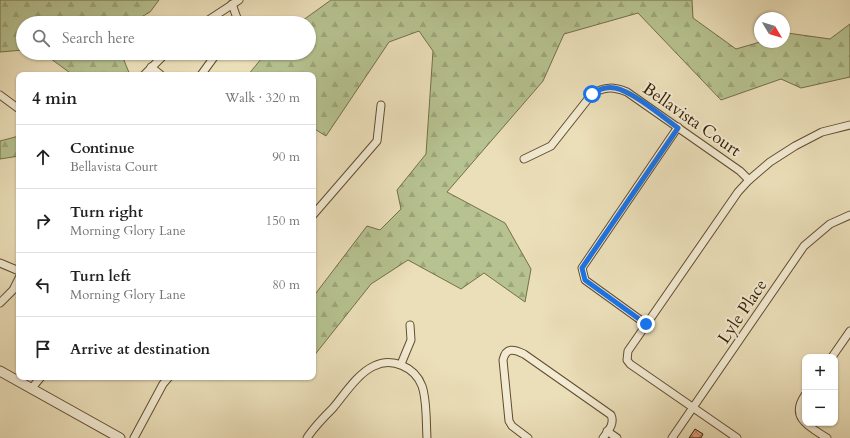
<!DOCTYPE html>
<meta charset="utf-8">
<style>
body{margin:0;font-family:Cardo,serif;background:#f2f2f2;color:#222}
.controls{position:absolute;right:12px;bottom:12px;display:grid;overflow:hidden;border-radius:8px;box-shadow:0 1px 3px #0004}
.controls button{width:36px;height:36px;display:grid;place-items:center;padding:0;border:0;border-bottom:1px solid #e0e0e0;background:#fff;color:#222;font:20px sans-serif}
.compass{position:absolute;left:754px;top:12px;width:36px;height:36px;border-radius:50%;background:#fff;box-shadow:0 1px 3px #0004;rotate:128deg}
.stop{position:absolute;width:12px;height:12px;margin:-9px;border:3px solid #1a73e8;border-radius:50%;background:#fff}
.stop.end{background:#1a73e8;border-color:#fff;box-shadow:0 1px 4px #0008}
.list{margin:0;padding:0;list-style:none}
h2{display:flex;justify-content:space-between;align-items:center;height:52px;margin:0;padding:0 16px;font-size:17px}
h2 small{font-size:13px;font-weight:400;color:#767676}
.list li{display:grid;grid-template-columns:26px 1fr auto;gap:12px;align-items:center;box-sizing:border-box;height:64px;padding:0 16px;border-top:1px solid #e0e0e0}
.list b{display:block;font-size:15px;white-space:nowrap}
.list p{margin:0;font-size:13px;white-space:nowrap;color:#767676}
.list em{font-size:13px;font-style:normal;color:#767676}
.icon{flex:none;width:22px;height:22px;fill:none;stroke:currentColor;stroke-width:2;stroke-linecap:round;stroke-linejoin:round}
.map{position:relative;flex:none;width:850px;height:438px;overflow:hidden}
.search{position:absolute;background:#fff;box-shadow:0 1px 3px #0004;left:16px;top:16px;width:300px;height:44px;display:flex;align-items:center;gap:10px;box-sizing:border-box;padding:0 14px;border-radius:22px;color:#767676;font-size:15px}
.panel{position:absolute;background:#fff;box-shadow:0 1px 3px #0004;left:16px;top:72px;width:300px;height:308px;border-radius:8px}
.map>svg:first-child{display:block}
.forest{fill:url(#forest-firs);stroke:#746f48}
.building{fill:url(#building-cross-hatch);stroke:#331c00}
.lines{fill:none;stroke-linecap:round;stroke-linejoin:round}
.minor-casing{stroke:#614d2e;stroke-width:9}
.tertiary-casing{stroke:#614d2e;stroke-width:11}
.minor{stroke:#f2ead2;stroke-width:7}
.tertiary{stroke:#f2ead2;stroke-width:9}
.route{stroke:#1a73e8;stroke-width:5}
.labels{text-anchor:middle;stroke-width:4;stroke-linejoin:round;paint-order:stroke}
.street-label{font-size:17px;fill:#331c00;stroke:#f2ead2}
</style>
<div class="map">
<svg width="850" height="438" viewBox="0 0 850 438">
<defs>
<pattern id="forest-firs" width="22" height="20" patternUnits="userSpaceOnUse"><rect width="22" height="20" fill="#b6c290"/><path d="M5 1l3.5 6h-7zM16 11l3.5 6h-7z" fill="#9da67a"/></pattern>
<pattern id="building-cross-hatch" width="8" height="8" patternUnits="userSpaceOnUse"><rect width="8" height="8" fill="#e3a07e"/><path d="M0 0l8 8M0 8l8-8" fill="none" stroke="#b98265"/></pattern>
</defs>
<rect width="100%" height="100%" fill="#ebdfb9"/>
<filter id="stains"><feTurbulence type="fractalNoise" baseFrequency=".005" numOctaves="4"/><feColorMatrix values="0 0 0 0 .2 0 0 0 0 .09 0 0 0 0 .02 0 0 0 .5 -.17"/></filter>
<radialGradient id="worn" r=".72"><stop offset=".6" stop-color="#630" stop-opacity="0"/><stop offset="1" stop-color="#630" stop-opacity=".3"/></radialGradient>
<g class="forest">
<polygon points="0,0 159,0 150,12 131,23 23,23 23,50 0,52"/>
<polygon points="331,0 692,0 693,18 736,49 760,42 784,42 784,34 787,33 830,39 850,24 850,77 801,88 781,79 721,100 638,13 564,34 543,81 447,192 505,223 531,269 525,302 484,273 461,289 408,260 371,284 313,357 313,297 367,226 380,230 401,209 397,190 426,154 433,51 419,31 389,42 326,136 313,128 313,75 248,75 266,53 309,53 309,23 299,23"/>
<polygon points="43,53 121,53 130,75 73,75"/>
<polygon points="19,136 19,156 0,159 0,141"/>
</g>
<polygon class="building" points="695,429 703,434 701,438 689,438"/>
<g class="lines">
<g class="minor-casing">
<g id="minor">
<polyline points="232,4 237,18 236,23"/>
<polyline points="204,23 239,0"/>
<polyline points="151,67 161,75"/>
<polyline points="144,75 166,53"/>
<polyline points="201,75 217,53"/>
<polyline points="0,95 19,109"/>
<path d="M524,159L551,146L592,94C605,86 614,87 627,92L740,171L749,180"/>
<polyline points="313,215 377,141 381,105"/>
<polyline points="0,263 19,271"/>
<polyline points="0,303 13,290 19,278"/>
<polyline points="646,324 585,280 582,268 678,127"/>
<polyline points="832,357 850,331"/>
<polyline points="401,364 411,340 410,325"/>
<polyline points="31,389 41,377"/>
<path d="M805,395C789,418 810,427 827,438"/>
<polyline points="607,431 617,438"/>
<polyline points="134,438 163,384 169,377"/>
<path d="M307,438C314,427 324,417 333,408C344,395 358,373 374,366C392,357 415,367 422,386C427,400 426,422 427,438"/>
<path d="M528,438L512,426L509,421L503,360C506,347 514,349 524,354L611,415C615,424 608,431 603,438"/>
<polyline points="672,438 804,246 830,224 850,215"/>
<polyline points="737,438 630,364 627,360 628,351 738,192 749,180 770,162 795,146 822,132 850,125"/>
</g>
</g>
<g class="tertiary-casing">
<polyline id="tertiary" points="0,371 120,438"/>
</g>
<use href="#minor" class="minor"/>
<use href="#tertiary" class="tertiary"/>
</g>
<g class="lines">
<path class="route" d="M592,94C599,89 606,86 615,88C632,91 663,117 678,128L582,268L585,280L646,324"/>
</g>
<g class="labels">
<g class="street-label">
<text transform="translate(692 119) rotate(35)" y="6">Bellavista Court</text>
<text transform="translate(742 311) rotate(-56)" y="6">Lyle Place</text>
</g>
</g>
<rect width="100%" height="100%" filter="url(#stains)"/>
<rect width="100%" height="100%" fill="url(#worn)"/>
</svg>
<div class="controls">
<button>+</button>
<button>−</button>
</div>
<svg class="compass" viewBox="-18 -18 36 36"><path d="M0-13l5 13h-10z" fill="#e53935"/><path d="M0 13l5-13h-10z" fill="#767676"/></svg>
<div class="stop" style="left:592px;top:94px"></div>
<div class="stop end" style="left:646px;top:324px"></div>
<div class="search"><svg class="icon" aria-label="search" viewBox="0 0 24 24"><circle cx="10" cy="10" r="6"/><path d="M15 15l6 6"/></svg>Search here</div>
<section class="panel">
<h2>4 min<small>Walk · 320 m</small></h2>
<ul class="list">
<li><svg class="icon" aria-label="ahead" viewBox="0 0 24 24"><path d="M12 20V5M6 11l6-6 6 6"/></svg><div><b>Continue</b><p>Bellavista Court</p></div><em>90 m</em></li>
<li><svg class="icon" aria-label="right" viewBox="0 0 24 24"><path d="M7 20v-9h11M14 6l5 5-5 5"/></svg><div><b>Turn right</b><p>Morning Glory Lane</p></div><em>150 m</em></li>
<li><svg class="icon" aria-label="left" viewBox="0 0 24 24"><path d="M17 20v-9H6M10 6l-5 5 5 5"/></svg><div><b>Turn left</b><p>Morning Glory Lane</p></div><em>80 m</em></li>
<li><svg class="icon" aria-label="arrive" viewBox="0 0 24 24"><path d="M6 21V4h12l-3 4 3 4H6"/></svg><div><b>Arrive at destination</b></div></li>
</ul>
</section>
</div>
